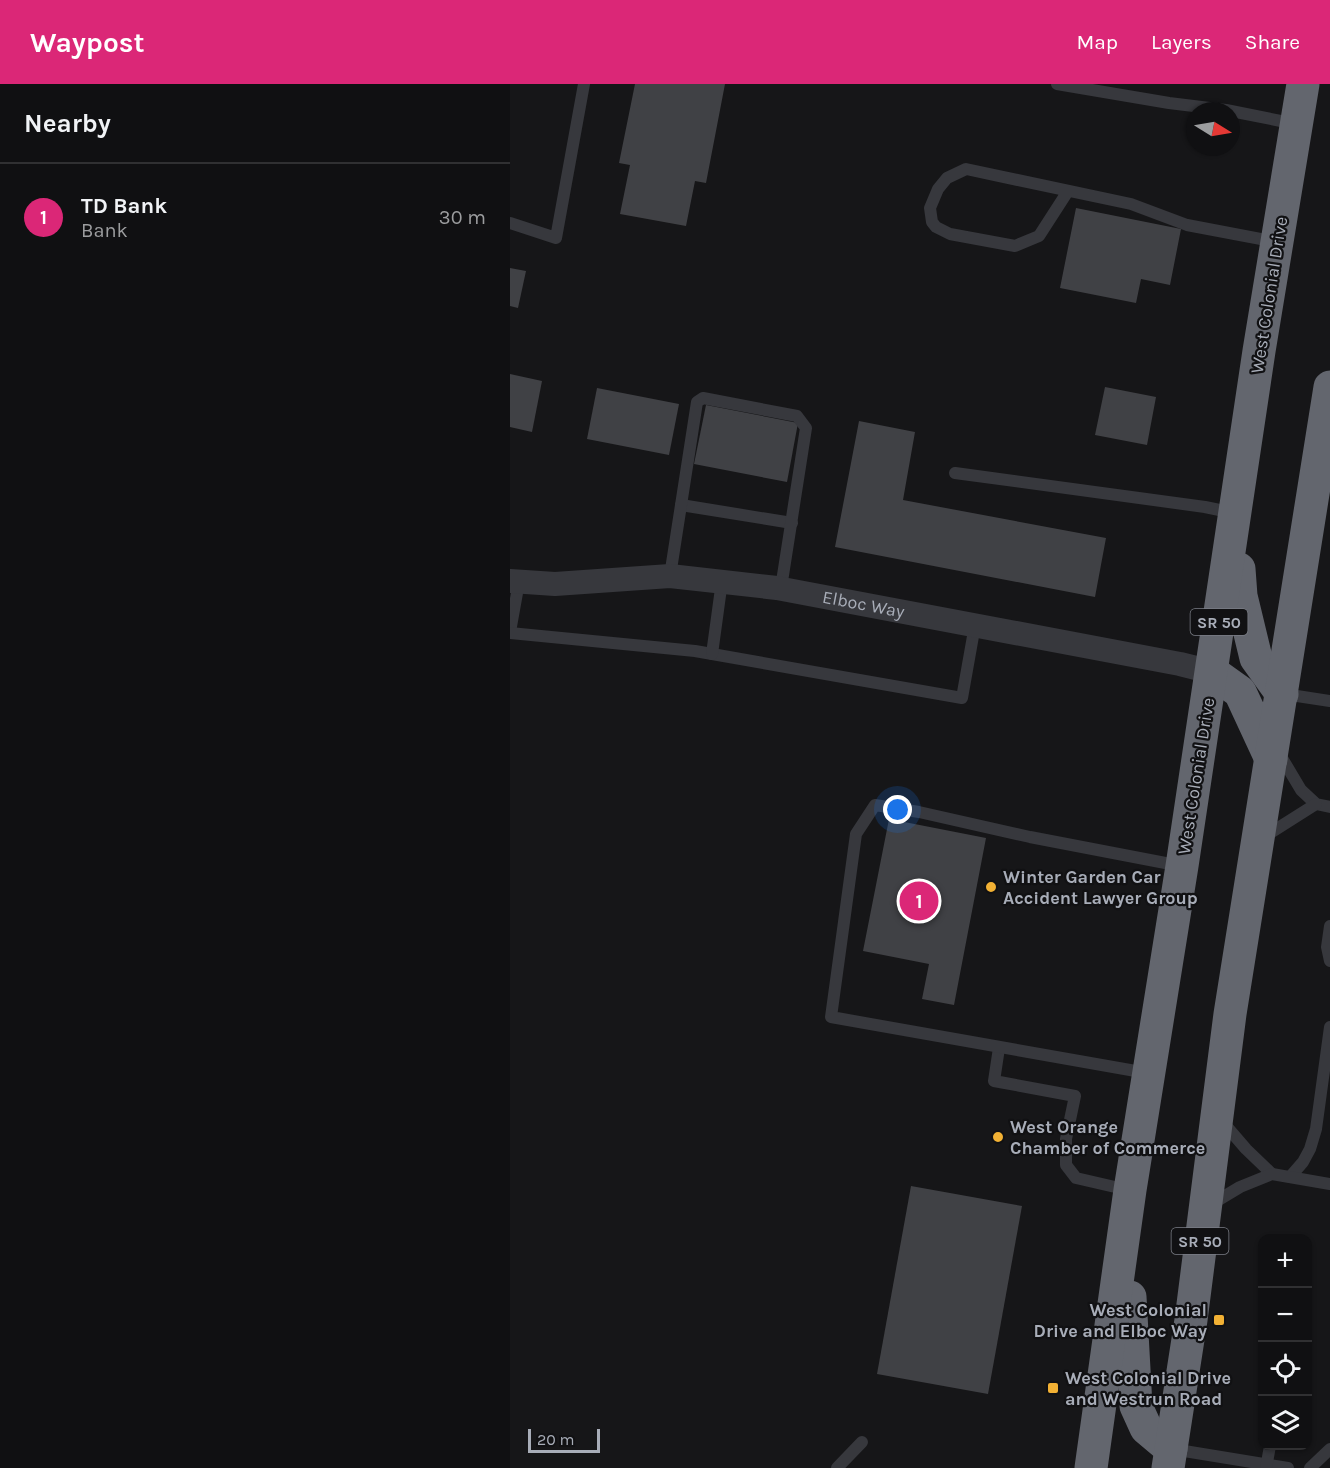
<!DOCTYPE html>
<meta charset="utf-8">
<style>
body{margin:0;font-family:Karla,sans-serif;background:#1e1e20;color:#f1f3f6}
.controls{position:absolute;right:18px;bottom:18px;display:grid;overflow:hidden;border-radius:12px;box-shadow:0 2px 4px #0004}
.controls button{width:54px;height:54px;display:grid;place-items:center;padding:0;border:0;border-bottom:2px solid #303032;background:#101012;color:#f1f3f6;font:30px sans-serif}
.compass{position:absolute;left:676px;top:18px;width:54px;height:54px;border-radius:50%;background:#101012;box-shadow:0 2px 4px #0004;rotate:101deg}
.scale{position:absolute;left:18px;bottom:15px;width:72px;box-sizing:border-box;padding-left:6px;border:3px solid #a8adb8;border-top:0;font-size:16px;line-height:21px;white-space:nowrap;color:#a8adb8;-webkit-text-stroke:4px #111113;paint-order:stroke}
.you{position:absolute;left:388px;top:726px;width:21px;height:21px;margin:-15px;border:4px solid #fff;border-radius:50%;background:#1a73e8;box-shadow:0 0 0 9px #1a73e833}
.badge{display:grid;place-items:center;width:39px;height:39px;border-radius:50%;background:#db2777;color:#fff;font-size:20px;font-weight:700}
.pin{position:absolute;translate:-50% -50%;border:3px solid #fff;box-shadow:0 2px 6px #0006}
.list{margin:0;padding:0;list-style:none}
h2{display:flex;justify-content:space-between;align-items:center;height:78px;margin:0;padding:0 24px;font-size:26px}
h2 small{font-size:20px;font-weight:400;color:#9c9d9f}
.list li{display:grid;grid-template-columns:39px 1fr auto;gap:18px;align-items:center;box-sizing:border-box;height:108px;padding:0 24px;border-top:2px solid #303032}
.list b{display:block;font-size:22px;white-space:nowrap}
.list p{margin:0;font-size:20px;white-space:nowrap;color:#9c9d9f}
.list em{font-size:20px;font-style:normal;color:#9c9d9f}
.icon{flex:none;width:33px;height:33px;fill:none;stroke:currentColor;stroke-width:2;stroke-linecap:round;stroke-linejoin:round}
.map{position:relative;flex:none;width:820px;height:1384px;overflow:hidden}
header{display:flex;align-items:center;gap:36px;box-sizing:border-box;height:84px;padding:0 30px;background:#db2777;color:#fff}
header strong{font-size:28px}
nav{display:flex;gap:33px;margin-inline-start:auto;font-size:21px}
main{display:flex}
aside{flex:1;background:#101012}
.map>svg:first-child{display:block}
.building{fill:#404145}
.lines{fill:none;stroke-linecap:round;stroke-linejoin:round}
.lane{stroke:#37383d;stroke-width:12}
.street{stroke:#37383d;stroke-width:24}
.highway{stroke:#63666e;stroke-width:33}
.poi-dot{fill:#f2b134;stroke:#111113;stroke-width:2}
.labels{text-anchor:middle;stroke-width:4.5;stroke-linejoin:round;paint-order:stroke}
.shield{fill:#111113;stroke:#7b7e86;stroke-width:1.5}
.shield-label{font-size:16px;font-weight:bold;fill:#a8adb8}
.street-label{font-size:18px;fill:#a8adb8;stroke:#111113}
.poi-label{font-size:18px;font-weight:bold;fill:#a8adb8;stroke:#111113;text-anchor:start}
</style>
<header>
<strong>Waypost</strong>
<nav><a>Map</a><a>Layers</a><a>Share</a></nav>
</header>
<main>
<aside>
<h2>Nearby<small></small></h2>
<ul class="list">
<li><span class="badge">1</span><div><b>TD Bank</b><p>Bank</p></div><em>30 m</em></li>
</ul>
</aside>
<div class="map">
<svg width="820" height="1384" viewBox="0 0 820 1384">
<rect width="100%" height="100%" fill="#161618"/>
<g class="building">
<polygon points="125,0 215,0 196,99 185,97 176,142 110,130 120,81 109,79"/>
<polygon points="566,124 671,145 660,201 631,195 626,219 550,204"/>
<polygon points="0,184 16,187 8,224 0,222"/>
<polygon points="0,290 32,297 22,348 0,343"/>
<polygon points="595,303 646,313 637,361 585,351"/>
<polygon points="87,304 169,320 159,371 77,355"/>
<polygon points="196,321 288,339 277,398 184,380"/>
<polygon points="349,337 405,348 393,416 596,454 585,513 325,463"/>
<polygon points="379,735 476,754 444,921 412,915 419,880 353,867"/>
<polygon points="401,1102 512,1122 478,1310 367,1290"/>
</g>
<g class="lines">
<g class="lane">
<polyline points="547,0 659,19 716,26 786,40"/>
<polyline points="558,107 529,152 505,162 440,150 426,143 422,138 420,124 428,105 437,94 456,85 621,120 677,141 767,158"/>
<polyline points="0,139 46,154 74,0"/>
<polyline points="445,389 695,423 724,429"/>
<polyline points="171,421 282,439"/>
<polyline points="160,492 187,318 193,314 287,332 296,344 271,504"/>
<polyline points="0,548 9,498"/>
<polyline points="0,549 185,567 452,614 465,541"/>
<polyline points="202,570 212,497"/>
<polyline points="774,610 820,617"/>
<polyline points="769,669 791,706 806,720 820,723"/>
<polyline points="754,753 806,720"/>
<polyline points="820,842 817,863 820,877"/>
<polyline points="489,964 484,997 565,1012 556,1055 556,1081 566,1094 618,1106"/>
<polyline points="637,989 321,933 346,750 365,721 409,728 520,753 671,782"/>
<polyline points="711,1036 736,1065 762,1090"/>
<polyline points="780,1093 793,1078 800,1065 806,1045 820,943"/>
<polyline points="700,1121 730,1103 762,1090 820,1100"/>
<polyline points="662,1365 778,1384"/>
<polyline points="327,1384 352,1358"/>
<polyline points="756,1384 760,1362"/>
<polyline points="800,1384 820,1365"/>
</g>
<path class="street" id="s1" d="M0,497L45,500L160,492L267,504L670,580L702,588"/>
<g class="highway">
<polyline points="729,485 731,512 746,574 772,610"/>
<polyline points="702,588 730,608 761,675"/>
<polyline points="620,1213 626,1322 636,1344 661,1365"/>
<polyline points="581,1384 620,1106 672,782 749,267 793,0"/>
<polyline points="658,1384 681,1236 720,930 820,303"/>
</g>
</g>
<g class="poi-dot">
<circle cx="481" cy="803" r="6"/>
<circle cx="488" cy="1053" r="6"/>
<rect x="703" y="1230" width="12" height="12" rx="3"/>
<rect x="537" y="1298" width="12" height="12" rx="3"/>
</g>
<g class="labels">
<g class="shield">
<rect x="680.5" y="525" width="57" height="26" rx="4.5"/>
<rect x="661.5" y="1144" width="57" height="26" rx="4.5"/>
</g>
<g class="shield-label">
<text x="709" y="544">SR 50</text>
<text x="690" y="1163">SR 50</text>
</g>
<g class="street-label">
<text transform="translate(759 211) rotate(-81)" y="6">West Colonial Drive</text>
<text dy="6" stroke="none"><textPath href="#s1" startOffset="356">Elboc Way</textPath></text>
<text transform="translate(686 692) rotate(-81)" y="6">West Colonial Drive</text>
</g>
<g class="poi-label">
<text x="493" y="799">Winter Garden Car<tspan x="493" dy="21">Accident Lawyer Group</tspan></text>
<text x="500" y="1049">West Orange<tspan x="500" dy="21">Chamber of Commerce</tspan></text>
<text x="697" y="1232" text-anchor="end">West Colonial<tspan x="697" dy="21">Drive and Elboc Way</tspan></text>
<text x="555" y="1300">West Colonial Drive<tspan x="555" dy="21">and Westrun Road</tspan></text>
</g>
</g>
</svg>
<div class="controls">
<button>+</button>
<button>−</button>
<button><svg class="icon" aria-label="locate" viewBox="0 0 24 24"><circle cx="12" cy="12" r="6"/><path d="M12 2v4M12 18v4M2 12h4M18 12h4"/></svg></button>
<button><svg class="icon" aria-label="layers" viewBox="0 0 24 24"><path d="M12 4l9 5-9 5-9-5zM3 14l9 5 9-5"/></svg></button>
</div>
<svg class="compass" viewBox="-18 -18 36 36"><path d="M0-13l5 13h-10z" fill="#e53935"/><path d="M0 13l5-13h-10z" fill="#9c9d9f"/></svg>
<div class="scale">20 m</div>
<div class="you"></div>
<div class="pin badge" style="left:409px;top:817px">1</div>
</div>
</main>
